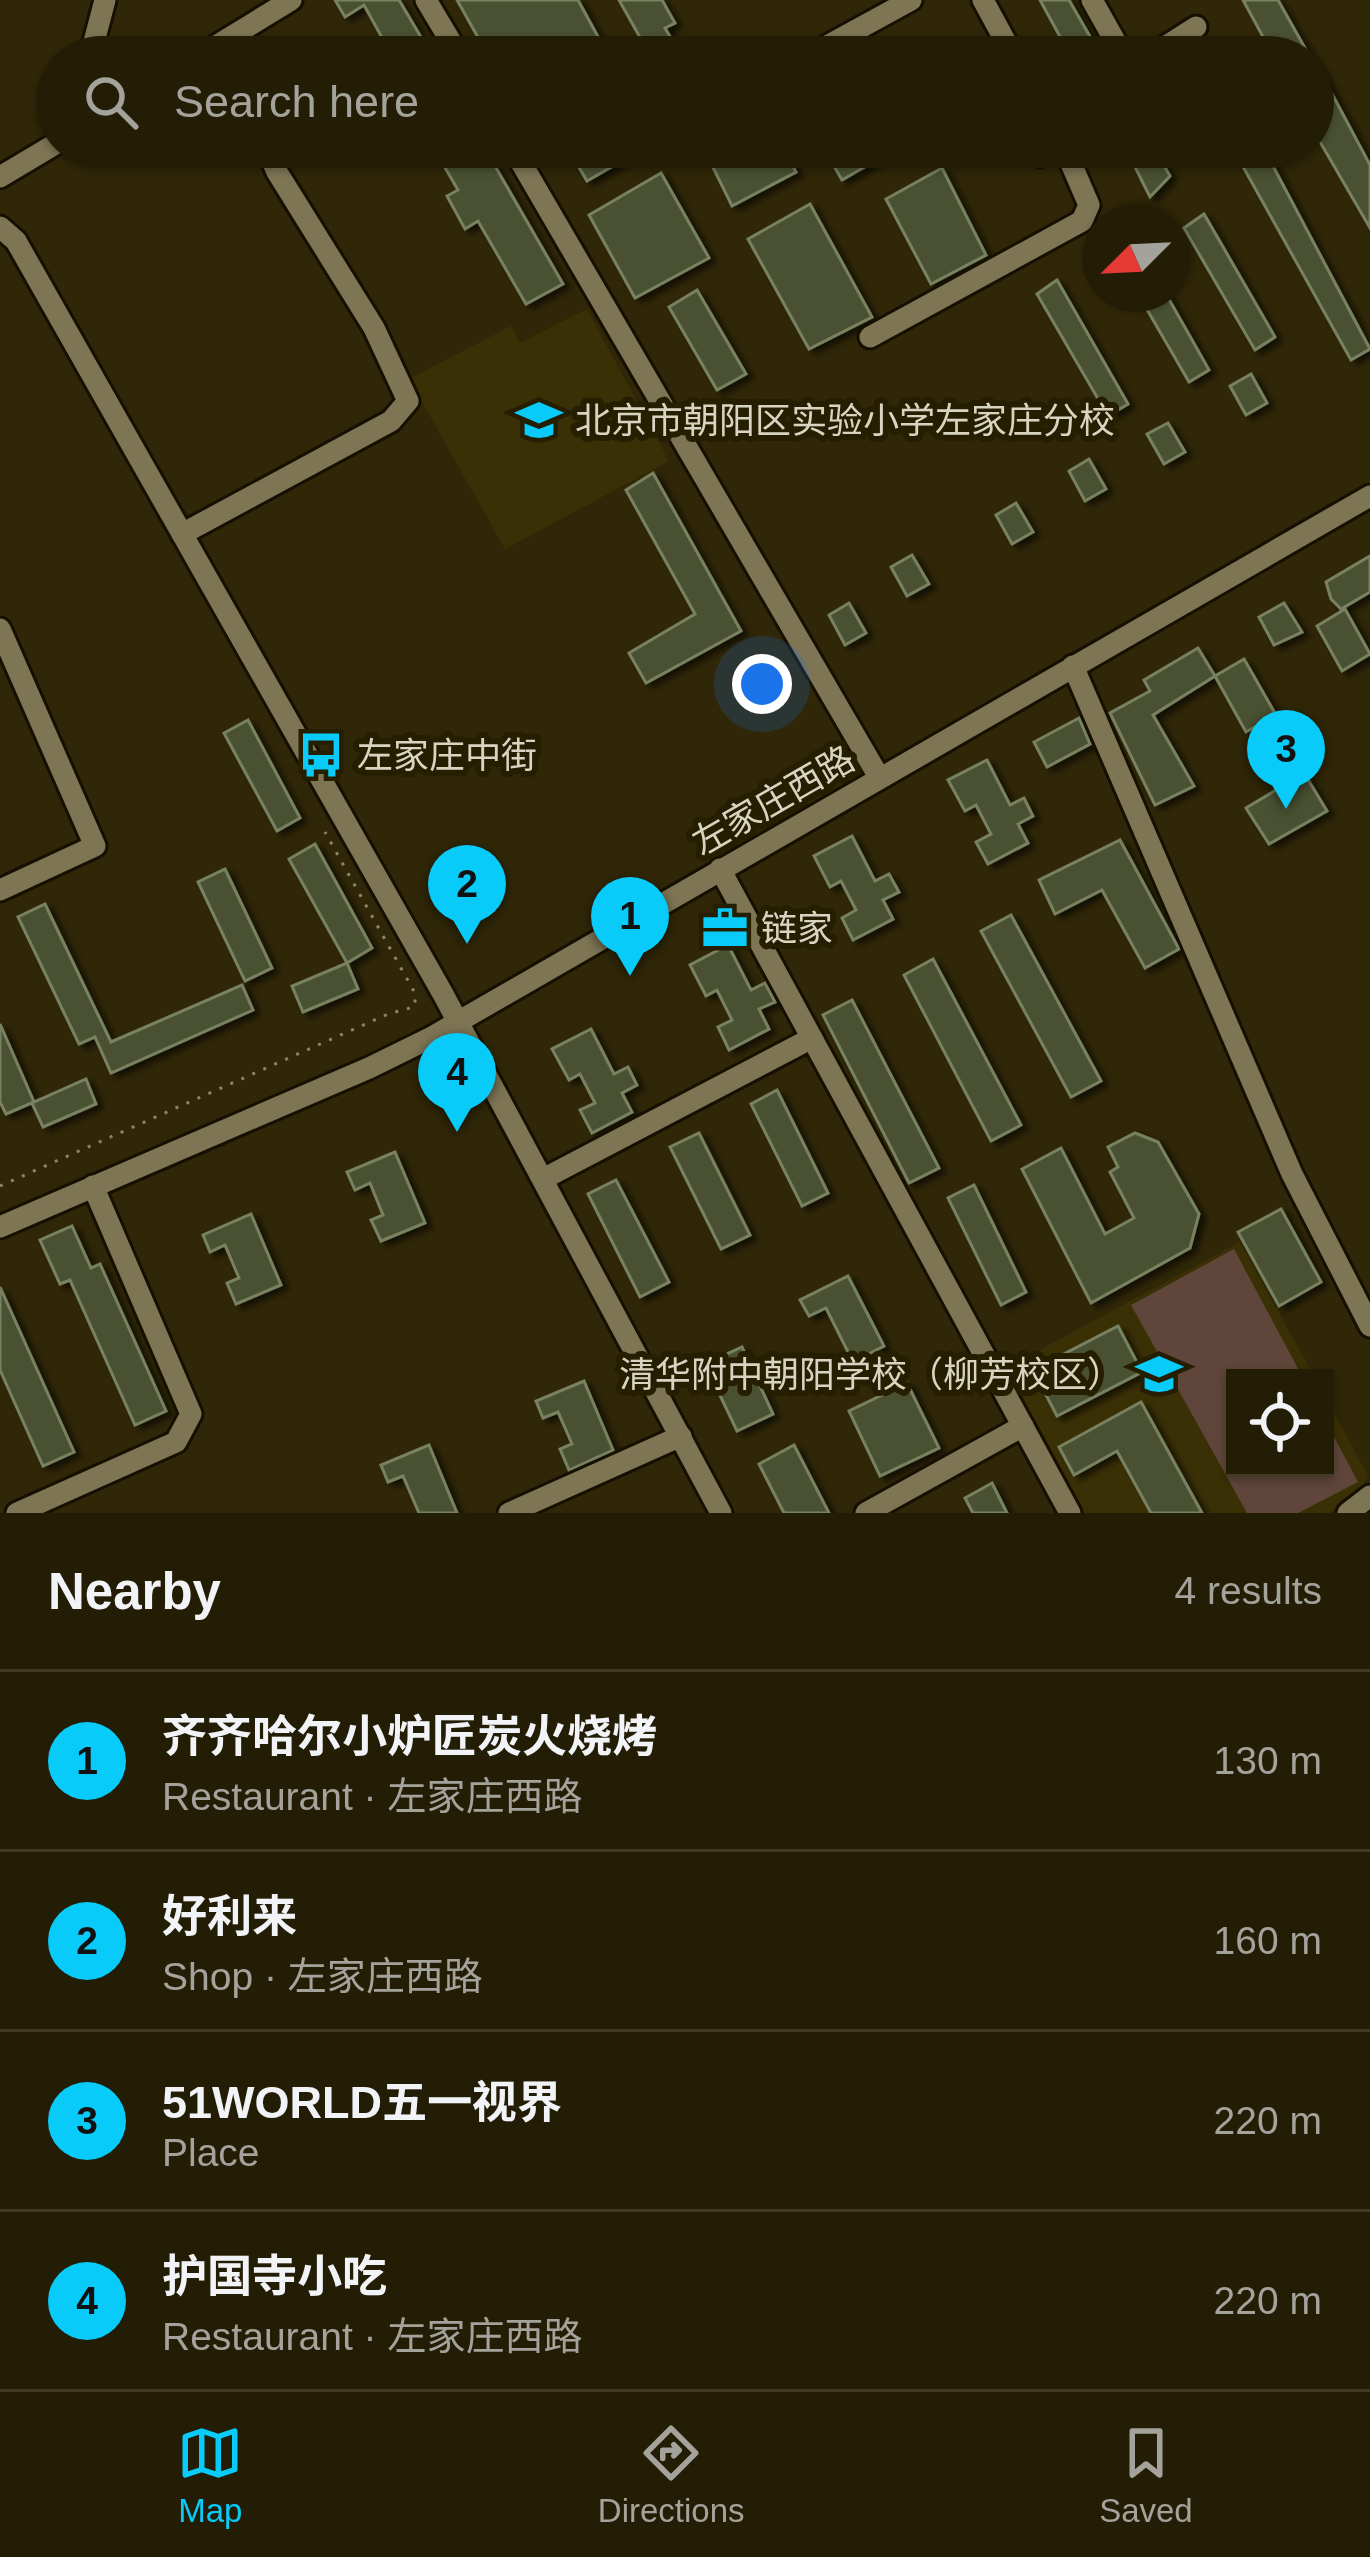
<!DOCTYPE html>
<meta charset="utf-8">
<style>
body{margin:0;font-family:Arial,"Noto Sans SC",sans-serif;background:#2c2610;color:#f1f3f6}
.controls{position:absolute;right:36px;bottom:36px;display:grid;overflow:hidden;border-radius:0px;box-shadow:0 3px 9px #0004}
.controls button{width:108px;height:108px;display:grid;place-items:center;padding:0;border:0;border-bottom:3px solid #413b28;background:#241d06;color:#f1f3f6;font:60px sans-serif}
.compass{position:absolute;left:1082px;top:204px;width:108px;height:108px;border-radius:50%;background:#241d06;box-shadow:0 3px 9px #0004;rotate:246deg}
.you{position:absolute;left:762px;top:684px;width:42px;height:42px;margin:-30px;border:9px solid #fff;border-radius:50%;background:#1a73e8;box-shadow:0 0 0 18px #1a73e833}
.badge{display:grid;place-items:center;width:78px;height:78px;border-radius:50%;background:#08cbf9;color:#111;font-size:39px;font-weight:700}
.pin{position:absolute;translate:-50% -99px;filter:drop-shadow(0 3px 6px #0008)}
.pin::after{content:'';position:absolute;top:63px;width:42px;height:36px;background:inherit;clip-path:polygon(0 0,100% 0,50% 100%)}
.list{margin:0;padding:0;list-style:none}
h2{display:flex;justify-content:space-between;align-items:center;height:156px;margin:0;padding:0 48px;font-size:51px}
h2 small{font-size:39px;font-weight:400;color:#a3a29b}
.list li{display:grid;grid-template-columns:78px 1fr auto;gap:36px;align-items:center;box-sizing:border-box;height:180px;padding:0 48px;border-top:3px solid #413b28}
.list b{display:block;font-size:45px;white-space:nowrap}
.list p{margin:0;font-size:39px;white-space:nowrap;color:#a3a29b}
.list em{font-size:39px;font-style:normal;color:#a3a29b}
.icon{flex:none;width:66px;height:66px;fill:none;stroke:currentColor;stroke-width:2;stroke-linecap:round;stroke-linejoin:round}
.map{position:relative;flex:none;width:1370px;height:1513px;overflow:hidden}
.search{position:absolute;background:#241d06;box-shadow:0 3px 9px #0004;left:36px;right:36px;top:36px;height:132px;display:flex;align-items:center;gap:30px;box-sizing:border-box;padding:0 42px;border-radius:66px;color:#a3a29b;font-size:45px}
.sheet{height:876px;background:#241d06}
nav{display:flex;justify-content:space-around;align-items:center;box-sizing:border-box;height:168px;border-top:3px solid #413b28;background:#241d06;font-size:33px;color:#a3a29b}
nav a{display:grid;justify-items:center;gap:6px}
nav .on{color:#08cbf9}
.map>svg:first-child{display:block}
.built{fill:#3a3006}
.green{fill:#5f453a}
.building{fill:#4a5133;stroke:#788161;stroke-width:3;filter:url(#shadow)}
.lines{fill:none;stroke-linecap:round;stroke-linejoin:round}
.minor-casing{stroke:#161000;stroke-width:27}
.path{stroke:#8b856d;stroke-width:3;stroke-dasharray:3 9;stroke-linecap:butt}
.minor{stroke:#7e7555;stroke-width:21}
.labels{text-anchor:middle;stroke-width:12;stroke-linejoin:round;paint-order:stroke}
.poi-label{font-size:36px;fill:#d8d4c2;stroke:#261e00;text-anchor:start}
.street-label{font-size:36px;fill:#d8d4c2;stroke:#261e00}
</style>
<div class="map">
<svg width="1370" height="1513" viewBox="0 0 1370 1513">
<defs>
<filter id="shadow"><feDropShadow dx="6" dy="4" stdDeviation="3" flood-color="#0009"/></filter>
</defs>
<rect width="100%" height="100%" fill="#302708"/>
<g class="built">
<polygon points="587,309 669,461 505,549 409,379 511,326 520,343"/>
<polygon points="1240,1242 1315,1378 1235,1378 1235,1468 1325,1468 1325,1397 1368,1475 1359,1491 1329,1513 1082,1513 1004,1369"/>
</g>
<polygon class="green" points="1234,1249 1303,1378 1235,1378 1235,1468 1325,1468 1325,1420 1358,1482 1298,1513 1247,1513 1131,1305"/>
<g class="building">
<polygon points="335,0 399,0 428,49 414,57 382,57 377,49 385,43 364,5 345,17"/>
<polygon points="457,0 578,0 609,57 489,57"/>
<polygon points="619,0 662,0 675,23 665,28 682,57 651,57"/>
<polygon points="1040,0 1069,0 1092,40 1070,55"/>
<polygon points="1243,0 1278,0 1310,57 1274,57"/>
<polygon points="1313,58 1370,165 1370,228 1316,135 1325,129 1313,107"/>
<polygon points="433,147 484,147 563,284 526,304 478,221 465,229 447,196 458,190"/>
<polygon points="567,147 646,147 587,181"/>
<polygon points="703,147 783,147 796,172 732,206"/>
<polygon points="823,147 899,147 842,180"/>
<polygon points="1125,147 1153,147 1170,176 1150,197"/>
<polygon points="1232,147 1259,147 1273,166 1370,349 1351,360"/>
<polygon points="942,168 986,255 931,284 886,199"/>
<polygon points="661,173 709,258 635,298 589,215"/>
<polygon points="810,204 872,317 809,349 748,239"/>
<polygon points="1204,214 1275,337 1255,350 1184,228"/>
<polygon points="1057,280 1128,404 1108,416 1037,294"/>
<polygon points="697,290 746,374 717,390 669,307"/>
<polygon points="1138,294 1166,294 1209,370 1189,382"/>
<polygon points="1251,374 1267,403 1246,415 1230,386"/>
<polygon points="1168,423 1185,452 1164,464 1147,434"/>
<polygon points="1089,459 1106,489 1085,501 1069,471"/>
<polygon points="653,473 741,631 646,683 629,653 695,614 626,490"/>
<polygon points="1016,503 1033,532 1012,544 996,515"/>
<polygon points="912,555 929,584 907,596 891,567"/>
<polygon points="1370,556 1370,592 1341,609 1331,599 1326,582"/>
<polygon points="849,603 866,633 845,645 829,615"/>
<polygon points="1284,603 1302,632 1274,645 1259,617"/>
<polygon points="1345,609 1370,654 1342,671 1317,626"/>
<polygon points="1198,648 1215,676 1153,715 1194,786 1155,805 1110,713 1150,691 1144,680"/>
<polygon points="1244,659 1276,715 1246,732 1215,676"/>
<polygon points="1079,718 1090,744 1047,767 1034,742"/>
<polygon points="248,720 300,818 277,831 224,733"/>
<polygon points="987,760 1010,805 1024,798 1033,816 1018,824 1028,843 988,864 976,842 991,834 976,805 965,811 948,780"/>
<polygon points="1304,773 1327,811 1269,844 1246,808"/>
<polygon points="852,836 875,881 889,874 899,892 883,900 893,919 853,940 842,918 856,910 841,881 830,887 814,856"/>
<polygon points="1120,840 1179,949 1145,968 1102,890 1055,914 1039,880"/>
<polygon points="315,844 372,948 347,963 289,859"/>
<polygon points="225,869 272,968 245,981 198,882"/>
<polygon points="45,904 111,1042 242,985 253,1010 111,1073 95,1037 79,1044 18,917"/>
<polygon points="1011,915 1101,1081 1071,1097 981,931"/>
<polygon points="728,945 751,990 765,983 775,1002 759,1009 769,1029 729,1050 718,1027 732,1020 717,990 706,996 690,965"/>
<polygon points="933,959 1021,1125 991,1141 904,975"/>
<polygon points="347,963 358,989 303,1012 292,986"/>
<polygon points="852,1000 939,1168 909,1183 823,1015"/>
<polygon points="0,1024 34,1102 6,1114 0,1102"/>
<polygon points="591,1029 614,1074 628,1067 637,1085 622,1093 632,1112 592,1133 580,1110 595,1103 580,1074 569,1080 552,1049"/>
<polygon points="86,1079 96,1104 43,1127 32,1103"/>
<polygon points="777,1090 828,1193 802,1206 751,1104"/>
<polygon points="699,1133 750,1235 721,1249 670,1147"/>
<polygon points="1135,1133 1158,1142 1199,1214 1190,1248 1091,1303 1022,1169 1061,1148 1105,1234 1134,1218 1110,1172 1118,1167 1108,1147"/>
<polygon points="395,1152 425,1223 381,1241 371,1220 383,1215 370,1183 355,1190 347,1172"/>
<polygon points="616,1180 669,1282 640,1297 588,1194"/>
<polygon points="974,1185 1026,1292 1001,1305 948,1198"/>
<polygon points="1281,1209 1321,1282 1279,1306 1238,1232"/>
<polygon points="251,1214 281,1285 236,1304 227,1283 239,1278 225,1245 210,1252 203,1235"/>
<polygon points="72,1226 91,1268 100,1264 166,1411 135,1425 70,1280 60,1284 40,1240"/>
<polygon points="848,1276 884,1346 853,1362 826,1308 809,1316 800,1300"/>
<polygon points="0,1287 74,1452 43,1466 0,1370"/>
<polygon points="1118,1326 1142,1372 1057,1416 1033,1370"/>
<polygon points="742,1347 773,1414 737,1431 705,1364"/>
<polygon points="584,1381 613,1450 569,1470 560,1449 572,1444 558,1412 543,1418 536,1401"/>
<polygon points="907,1383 939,1448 880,1476 849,1411"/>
<polygon points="1141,1402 1202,1513 1151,1513 1117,1451 1074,1475 1059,1447"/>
<polygon points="429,1445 457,1513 419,1513 403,1476 388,1482 381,1465"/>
<polygon points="794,1445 829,1513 784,1513 759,1464"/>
<polygon points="992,1483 1007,1513 973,1513 965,1498"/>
</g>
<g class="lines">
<g class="minor-casing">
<g id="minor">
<polyline points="426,0 460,57"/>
<polyline points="983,0 1014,57"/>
<polyline points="1092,0 1124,57"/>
<polyline points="90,57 105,0"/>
<polyline points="198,57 291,0"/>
<polyline points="807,57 911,0"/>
<polyline points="1149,57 1196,27"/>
<polyline points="512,147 879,777"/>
<polyline points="1036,147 1040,156 1057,147"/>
<polyline points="0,177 57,143"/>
<polyline points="0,227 16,241 443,994 721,1513"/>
<polyline points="870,337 1082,221 1089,205 1064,147"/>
<polyline points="182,534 391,421 408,401 374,328 277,172 266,147"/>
<polyline points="0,629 95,846 0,890"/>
<polyline points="1073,666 1292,1174 1370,1326"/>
<polyline points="720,869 1070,1513"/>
<polyline points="543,1179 812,1038"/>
<polyline points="0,1227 369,1068 430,1038 1370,496"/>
<polyline points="17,1513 176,1442 191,1414 93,1186"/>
<polyline points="509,1513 681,1436"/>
<polyline points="866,1513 1023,1426"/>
<polyline points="1348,1513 1370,1496"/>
</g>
</g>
<polyline class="path" points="0,1186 388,1014 414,1007 416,995 325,832"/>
<use href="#minor" class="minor"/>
</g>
<defs>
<g id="school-bare" transform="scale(3.6)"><path d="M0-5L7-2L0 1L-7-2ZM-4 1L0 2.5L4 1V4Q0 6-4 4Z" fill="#08cbf9" stroke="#261e00" stroke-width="2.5" paint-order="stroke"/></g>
<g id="bus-bare" transform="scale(3.6)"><path d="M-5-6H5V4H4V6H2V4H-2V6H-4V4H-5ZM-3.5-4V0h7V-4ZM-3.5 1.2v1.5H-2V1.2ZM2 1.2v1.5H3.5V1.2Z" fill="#08cbf9" stroke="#261e00" stroke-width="2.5" paint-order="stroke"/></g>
<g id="office-bare" transform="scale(3.6)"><path d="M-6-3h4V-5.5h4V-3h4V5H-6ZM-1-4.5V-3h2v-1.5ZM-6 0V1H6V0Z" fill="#08cbf9" stroke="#261e00" stroke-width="2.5" paint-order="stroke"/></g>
</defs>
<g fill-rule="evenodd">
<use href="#school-bare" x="539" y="420"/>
<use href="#bus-bare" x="321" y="755"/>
<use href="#office-bare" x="725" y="928"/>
<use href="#school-bare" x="1159" y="1374"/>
</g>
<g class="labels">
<g class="poi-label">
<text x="575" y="433">北京市朝阳区实验小学左家庄分校</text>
<text x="357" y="768">左家庄中街</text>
<text x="761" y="941">链家</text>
<text x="1123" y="1387" text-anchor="end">清华附中朝阳学校（柳芳校区）</text>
</g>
<g class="street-label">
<text transform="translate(773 800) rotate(-30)" y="13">左家庄西路</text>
</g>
</g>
</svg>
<div class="controls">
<button><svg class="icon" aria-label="locate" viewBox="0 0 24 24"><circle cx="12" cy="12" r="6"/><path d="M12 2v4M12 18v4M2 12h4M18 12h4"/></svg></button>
</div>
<svg class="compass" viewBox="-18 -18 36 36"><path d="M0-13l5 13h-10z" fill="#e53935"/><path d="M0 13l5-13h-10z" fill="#a3a29b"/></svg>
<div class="you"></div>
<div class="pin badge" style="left:630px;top:976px">1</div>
<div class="pin badge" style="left:467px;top:944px">2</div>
<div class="pin badge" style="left:1286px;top:809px">3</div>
<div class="pin badge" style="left:457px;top:1132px">4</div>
<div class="search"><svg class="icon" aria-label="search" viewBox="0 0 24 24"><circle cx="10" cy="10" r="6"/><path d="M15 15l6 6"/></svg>Search here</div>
</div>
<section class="sheet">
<h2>Nearby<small>4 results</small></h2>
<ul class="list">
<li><span class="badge">1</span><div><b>齐齐哈尔小炉匠炭火烧烤</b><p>Restaurant · 左家庄西路</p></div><em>130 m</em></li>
<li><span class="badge">2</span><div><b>好利来</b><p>Shop · 左家庄西路</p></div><em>160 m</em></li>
<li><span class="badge">3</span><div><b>51WORLD五一视界</b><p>Place</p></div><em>220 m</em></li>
<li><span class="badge">4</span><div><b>护国寺小吃</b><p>Restaurant · 左家庄西路</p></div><em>220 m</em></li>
</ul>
</section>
<nav>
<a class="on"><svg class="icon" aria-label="map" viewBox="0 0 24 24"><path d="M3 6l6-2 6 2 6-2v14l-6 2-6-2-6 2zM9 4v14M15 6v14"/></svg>Map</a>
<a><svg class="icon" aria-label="directions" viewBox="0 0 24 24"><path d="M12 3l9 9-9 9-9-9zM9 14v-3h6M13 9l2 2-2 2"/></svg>Directions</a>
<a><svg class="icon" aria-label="saved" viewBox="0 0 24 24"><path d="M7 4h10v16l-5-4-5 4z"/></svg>Saved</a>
</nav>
